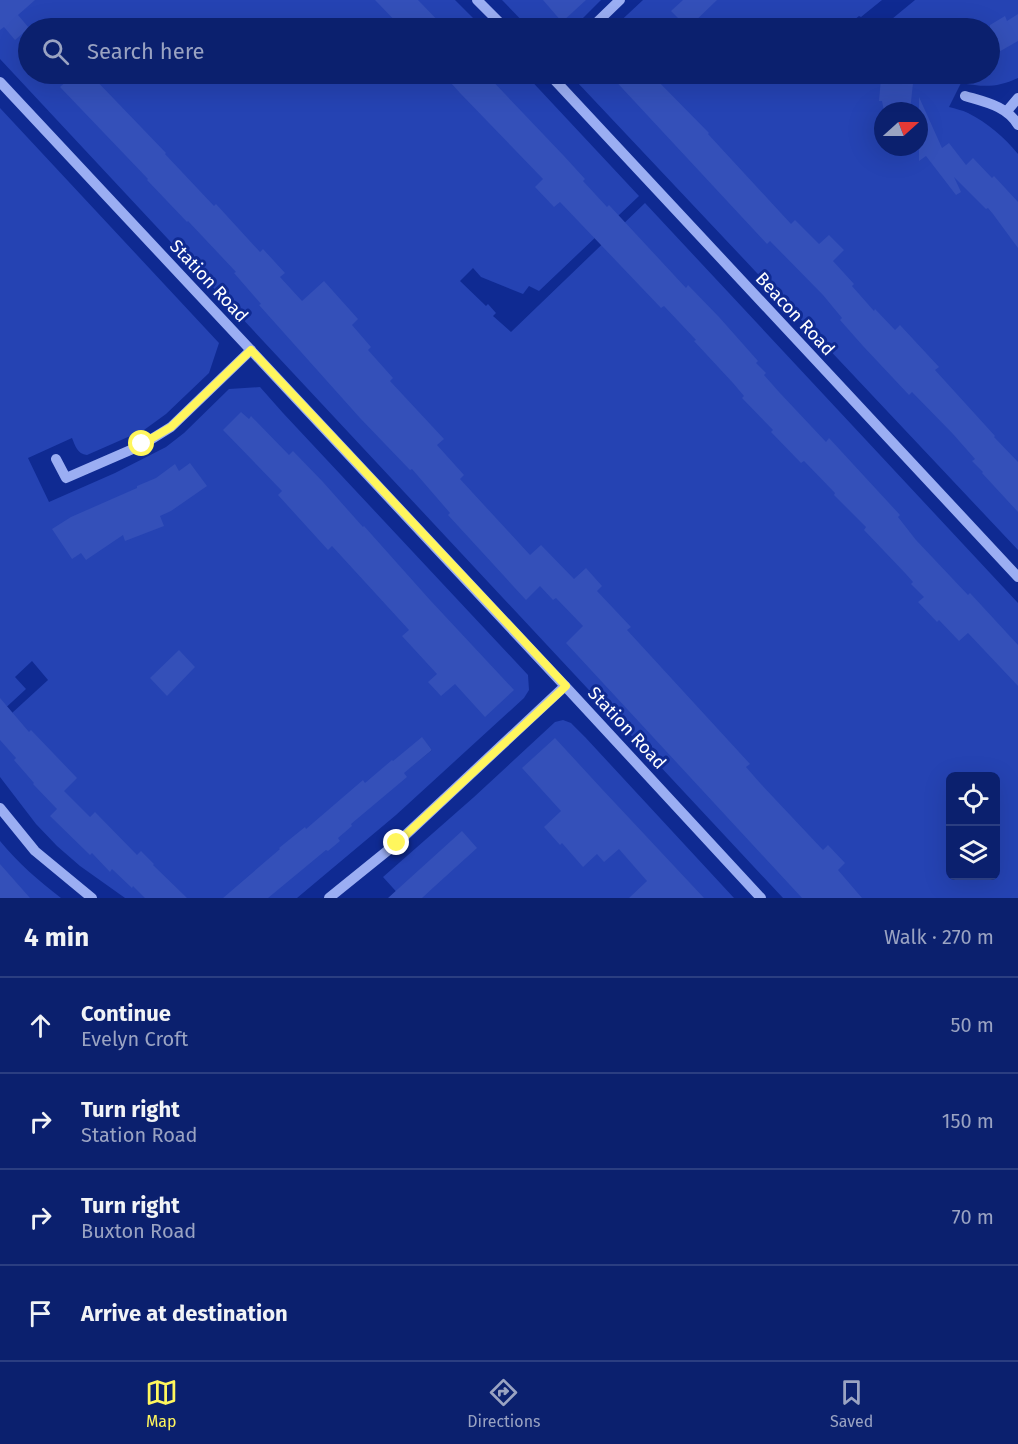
<!DOCTYPE html>
<meta charset="utf-8">
<style>
body{margin:0;font-family:"Fira Sans",sans-serif;background:#192d76;color:#f1f3f6}
.controls{position:absolute;right:18px;bottom:18px;display:grid;overflow:hidden;border-radius:9px;box-shadow:0 6px 24px #0002}
.controls button{width:54px;height:54px;display:grid;place-items:center;padding:0;border:0;border-bottom:2px solid #2b3e81;background:#0b206e;color:#f1f3f6;font:30px sans-serif}
.compass{position:absolute;left:874px;top:102px;width:54px;height:54px;border-radius:50%;background:#0b206e;box-shadow:0 6px 24px #0002;rotate:69deg}
.stop{position:absolute;width:18px;height:18px;margin:-14px;border:4px solid #fff65d;border-radius:50%;background:#fff}
.stop.end{background:#fff65d;border-color:#fff;box-shadow:0 2px 6px #0008}
.list{margin:0;padding:0;list-style:none}
h2{display:flex;justify-content:space-between;align-items:center;height:78px;margin:0;padding:0 24px;font-size:26px}
h2 small{font-size:20px;font-weight:400;color:#9aa3c2}
.list li{display:grid;grid-template-columns:39px 1fr auto;gap:18px;align-items:center;box-sizing:border-box;height:96px;padding:0 24px;border-top:2px solid #2b3e81}
.list b{display:block;font-size:22px;white-space:nowrap}
.list p{margin:0;font-size:20px;white-space:nowrap;color:#9aa3c2}
.list em{font-size:20px;font-style:normal;color:#9aa3c2}
.icon{flex:none;width:33px;height:33px;fill:none;stroke:currentColor;stroke-width:2;stroke-linecap:round;stroke-linejoin:round}
.map{position:relative;flex:none;width:1018px;height:898px;overflow:hidden}
.search{position:absolute;background:#0b206e;box-shadow:0 6px 24px #0002;left:18px;right:18px;top:18px;height:66px;display:flex;align-items:center;gap:15px;box-sizing:border-box;padding:0 21px;border-radius:33px;color:#9aa3c2;font-size:22px}
.sheet{height:462px;background:#0b206e}
nav{display:flex;justify-content:space-around;align-items:center;box-sizing:border-box;height:84px;border-top:2px solid #2b3e81;background:#0b206e;font-size:16px;color:#9aa3c2}
nav a{display:grid;justify-items:center;gap:3px}
nav .on{color:#fff65d}
.map>svg:first-child{display:block}
.green{fill:#2543b3;fill-rule:evenodd}
.building{fill:#3450b9}
.lines{fill:none;stroke-linecap:round;stroke-linejoin:round}
.minor{stroke:#9baef3;stroke-width:10}
.route{stroke:#fff65d;stroke-width:8}
.labels{text-anchor:middle;stroke-width:6;stroke-linejoin:round;paint-order:stroke}
.street-label{font-size:18px;fill:#fff;stroke:#0f2a92}
</style>
<div class="map">
<svg width="1018" height="898" viewBox="0 0 1018 898">
<rect width="100%" height="100%" fill="#0f2a92"/>
<g class="green">
<path d="M0,0H455L483,28H28V74H525L639,196L539,291L529,286L523,294L481,277L473,268L460,281L486,306L488,304L496,313L493,316L511,332L645,203L1018,603V898H783L0,59ZM950,776H996V876H950Z"/>
<polygon points="502,0 601,0 573,28 529,28"/>
<polygon points="643,0 882,0 861,17 859,16 844,28 613,28"/>
<path d="M915,0H1018V78C996,88 984,87 961,83L949,107C956,109 962,110 968,113C988,123 1004,137 1018,154V550L577,82L575,74H990V28H881ZM883,111H919V147H883Z"/>
<path d="M0,108L219,343L209,373L166,414L144,430L87,455C77,454 75,445 72,438L28,458L49,502L115,473L166,447L184,433L229,389L260,387L283,413L528,675L529,690L524,698L396,815L297,898H125L80,866L57,846L36,824L0,777V724L48,680L32,661L15,677L26,689L0,713ZM422,738L432,750L407,770Z"/>
<polygon points="563,720 571,723 585,737 734,898 402,898 383,877 474,797 555,722"/>
<path d="M0,841C18,863 39,881 61,898H0Z"/>
</g>
<g class="building">
<polygon points="0,0 35,0 18,15 29,28 15,40 4,27 0,30"/>
<polygon points="375,0 418,0 445,28 402,28"/>
<polygon points="543,0 586,0 562,22"/>
<polygon points="683,0 717,0 688,28 671,11"/>
<polygon points="1018,14 1018,41 990,57 990,25 1005,16 1007,21"/>
<polygon points="74,74 90,74 166,153 165,154 214,206 216,204 260,252 263,249 285,273 280,277 302,301 324,281 358,319 352,325 371,347 368,350 393,378 390,381 444,439 437,445 464,475 460,479 530,555 541,545 574,579 586,568 602,586 597,591 631,627 627,630 750,764 746,767 760,783 823,850 828,845 845,863 838,870 862,898 802,898 566,643 583,626 556,598 553,600 540,586 526,600 448,515 450,513 412,469 410,470 360,418 259,305 261,304 234,273 236,272 188,221 187,222 147,180 148,179 60,87"/>
<polygon points="443,74 486,74 564,156 585,179 583,181 607,207 609,205 686,288 688,285 719,317 758,361 756,363 766,373 764,375 779,392 826,442 829,438 900,515 898,517 916,540 968,595 970,593 1018,645 1018,686 968,633 959,641 939,620 937,622 918,602 924,597 911,584 913,582 905,573 864,530 866,527 834,495 835,493 804,461 801,463 771,432 773,430 742,398 744,396 733,383 694,341 696,340 664,306 661,308 560,202 554,207 535,187 543,179 460,93"/>
<polygon points="609,74 651,74 709,133 708,134 791,224 795,220 819,244 829,235 844,250 833,261 854,284 852,286 874,311 875,309 895,330 900,325 939,367 935,370 995,436 994,437 1018,462 1018,512 982,473 983,472 972,461 975,459 953,434 912,392 909,395 863,346 840,320 842,318 823,295 770,241 767,244"/>
<polygon points="887,74 914,74 910,111 884,111 882,101 879,101 881,78 886,79"/>
<polygon points="919,97 942,148 949,143 966,165 973,158 992,178 994,176 1018,202 1018,248 993,214 988,208 986,209 954,177 961,192 956,195 926,156 919,161"/>
<polygon points="241,412 249,419 251,416 289,455 293,451 323,482 363,527 364,526 430,600 514,690 485,717 455,684 441,696 428,682 437,674 402,636 409,630 332,546 328,550 278,495 282,491 223,430"/>
<polygon points="190,463 207,486 171,511 160,516 164,526 125,541 123,535 86,560 81,553 72,559 52,529 71,517 137,488 137,486 156,478 175,464 179,471"/>
<polygon points="179,650 195,667 167,696 150,678"/>
<polygon points="0,698 29,732 31,730 77,778 64,791 90,817 95,812 137,855 141,851 154,864 153,865 187,898 145,898 133,886 132,888 112,869 110,872 92,853 90,855 50,816 57,809 33,784 34,783 14,760 16,758 0,740"/>
<polygon points="422,737 432,750 404,773 407,777 351,824 352,826 338,838 340,841 328,851 326,850 268,898 223,898 280,849 279,848 305,827 306,829 363,780 365,783 392,760 393,761"/>
<polygon points="555,738 601,788 704,898 629,898 647,881 619,849 604,862 597,854 583,867 562,843 560,845 544,827 561,811 522,768"/>
<polygon points="462,831 477,848 435,886 422,898 388,898"/>
<polygon points="0,864 30,898 0,898"/>
</g>
<g class="lines">
<g class="minor">
<polyline points="477,0 505,28"/>
<polyline points="591,28 620,0"/>
<polyline points="549,74 1018,577"/>
<polyline points="0,82 565,686 761,898"/>
<path d="M965,96C985,102 1007,106 1018,125"/>
<polyline points="1007,111 1018,98"/>
<polyline points="56,459 66,478 142,445 171,427 251,350"/>
<polyline points="0,808 35,851 92,898"/>
<polyline points="329,898 397,843 565,686"/>
</g>
</g>
<g class="lines">
<polyline class="route" points="142,444 171,427 251,350 566,686 397,843"/>
</g>
<g class="labels">
<g class="street-label">
<text transform="translate(209 281) rotate(47)" y="6">Station Road</text>
<text transform="translate(795 314) rotate(47)" y="6">Beacon Road</text>
<text transform="translate(627 728) rotate(47)" y="6">Station Road</text>
</g>
</g>
</svg>
<div class="controls">
<button><svg class="icon" aria-label="locate" viewBox="0 0 24 24"><circle cx="12" cy="12" r="6"/><path d="M12 2v4M12 18v4M2 12h4M18 12h4"/></svg></button>
<button><svg class="icon" aria-label="layers" viewBox="0 0 24 24"><path d="M12 4l9 5-9 5-9-5zM3 14l9 5 9-5"/></svg></button>
</div>
<svg class="compass" viewBox="-18 -18 36 36"><path d="M0-13l5 13h-10z" fill="#e53935"/><path d="M0 13l5-13h-10z" fill="#9aa3c2"/></svg>
<div class="stop" style="left:142px;top:444px"></div>
<div class="stop end" style="left:397px;top:843px"></div>
<div class="search"><svg class="icon" aria-label="search" viewBox="0 0 24 24"><circle cx="10" cy="10" r="6"/><path d="M15 15l6 6"/></svg>Search here</div>
</div>
<section class="sheet">
<h2>4 min<small>Walk · 270 m</small></h2>
<ul class="list">
<li><svg class="icon" aria-label="ahead" viewBox="0 0 24 24"><path d="M12 20V5M6 11l6-6 6 6"/></svg><div><b>Continue</b><p>Evelyn Croft</p></div><em>50 m</em></li>
<li><svg class="icon" aria-label="right" viewBox="0 0 24 24"><path d="M7 20v-9h11M14 6l5 5-5 5"/></svg><div><b>Turn right</b><p>Station Road</p></div><em>150 m</em></li>
<li><svg class="icon" aria-label="right" viewBox="0 0 24 24"><path d="M7 20v-9h11M14 6l5 5-5 5"/></svg><div><b>Turn right</b><p>Buxton Road</p></div><em>70 m</em></li>
<li><svg class="icon" aria-label="arrive" viewBox="0 0 24 24"><path d="M6 21V4h12l-3 4 3 4H6"/></svg><div><b>Arrive at destination</b></div></li>
</ul>
</section>
<nav>
<a class="on"><svg class="icon" aria-label="map" viewBox="0 0 24 24"><path d="M3 6l6-2 6 2 6-2v14l-6 2-6-2-6 2zM9 4v14M15 6v14"/></svg>Map</a>
<a><svg class="icon" aria-label="directions" viewBox="0 0 24 24"><path d="M12 3l9 9-9 9-9-9zM9 14v-3h6M13 9l2 2-2 2"/></svg>Directions</a>
<a><svg class="icon" aria-label="saved" viewBox="0 0 24 24"><path d="M7 4h10v16l-5-4-5 4z"/></svg>Saved</a>
</nav>
